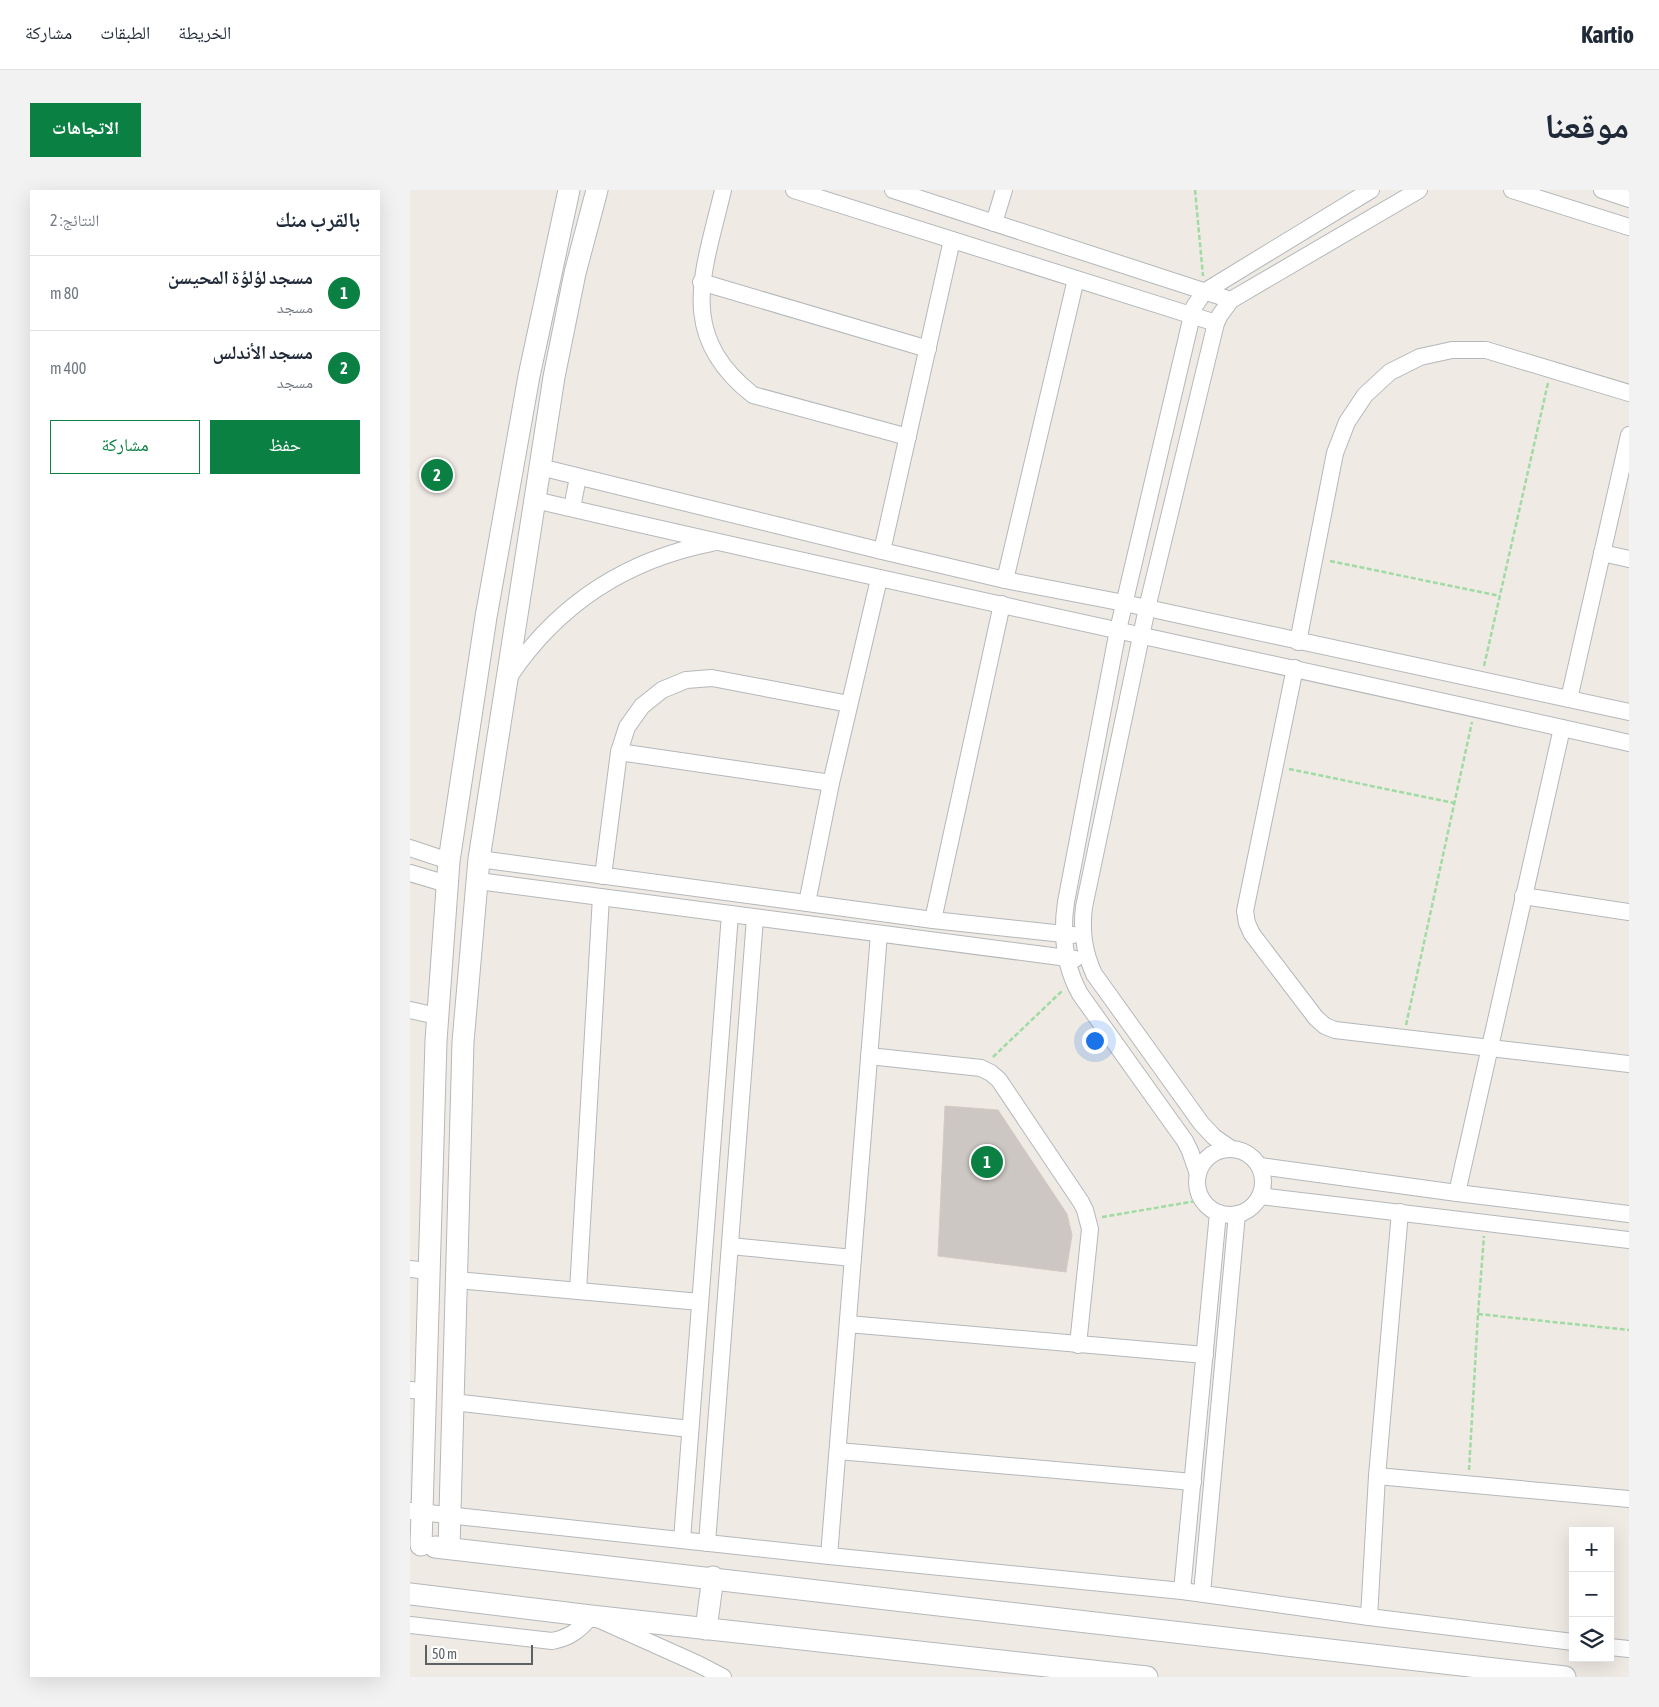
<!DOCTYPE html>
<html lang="ar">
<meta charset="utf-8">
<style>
body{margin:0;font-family:"Asap Condensed","Noto Naskh Arabic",sans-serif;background:#f2f2f3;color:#1f2937;direction:rtl}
.controls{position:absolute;right:15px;bottom:15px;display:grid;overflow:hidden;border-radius:0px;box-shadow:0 5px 20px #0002}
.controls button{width:45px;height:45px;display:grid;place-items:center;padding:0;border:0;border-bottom:1px solid #e0e1e3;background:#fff;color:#1f2937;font:25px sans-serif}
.scale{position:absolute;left:15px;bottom:12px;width:108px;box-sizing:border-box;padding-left:5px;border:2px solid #5b6165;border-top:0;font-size:14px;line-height:18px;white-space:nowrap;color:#5b6165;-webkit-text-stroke:4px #fff;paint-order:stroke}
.you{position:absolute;left:684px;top:850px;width:18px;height:18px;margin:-12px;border:4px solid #fff;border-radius:50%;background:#1a73e8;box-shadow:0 0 0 8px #1a73e833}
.badge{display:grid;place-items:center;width:32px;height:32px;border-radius:50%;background:#0b8043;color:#fff;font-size:16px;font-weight:700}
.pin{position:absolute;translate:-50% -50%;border:2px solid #fff;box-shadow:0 1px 5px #0006}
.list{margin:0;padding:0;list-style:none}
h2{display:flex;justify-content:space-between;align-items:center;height:65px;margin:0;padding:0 20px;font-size:21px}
h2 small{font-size:16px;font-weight:400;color:#747a83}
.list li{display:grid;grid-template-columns:32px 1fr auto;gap:15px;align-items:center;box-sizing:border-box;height:75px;padding:0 20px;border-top:1px solid #e0e1e3}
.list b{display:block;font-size:19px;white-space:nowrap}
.list p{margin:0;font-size:16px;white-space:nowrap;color:#747a83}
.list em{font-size:16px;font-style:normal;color:#747a83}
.actions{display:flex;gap:10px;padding:15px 20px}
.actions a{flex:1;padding:11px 0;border:1px solid #0b8043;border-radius:0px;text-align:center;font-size:18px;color:#0b8043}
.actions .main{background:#0b8043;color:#fff}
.icon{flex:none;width:28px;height:28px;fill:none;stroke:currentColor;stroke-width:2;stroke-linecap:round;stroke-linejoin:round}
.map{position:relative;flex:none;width:1219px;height:1487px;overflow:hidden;direction:ltr;border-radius:0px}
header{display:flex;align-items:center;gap:30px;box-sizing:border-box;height:70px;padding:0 25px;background:#fff;border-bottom:1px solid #e0e1e3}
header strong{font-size:24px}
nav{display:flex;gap:28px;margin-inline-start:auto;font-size:18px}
.intro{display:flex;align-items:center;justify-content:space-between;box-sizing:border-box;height:120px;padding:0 30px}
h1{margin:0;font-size:35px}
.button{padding:12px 22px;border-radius:0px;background:#0b8043;color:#fff;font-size:18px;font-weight:700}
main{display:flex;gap:30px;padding:0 30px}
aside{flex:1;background:#fff;border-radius:0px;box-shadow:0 5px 20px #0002}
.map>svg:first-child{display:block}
.building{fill:#ccc7c2;stroke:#d4cac1}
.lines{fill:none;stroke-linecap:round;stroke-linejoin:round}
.minor-casing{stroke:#b4b8bb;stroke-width:18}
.tertiary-casing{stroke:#b4b8bb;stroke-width:23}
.path{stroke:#a0dba4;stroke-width:2.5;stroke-dasharray:5 2.5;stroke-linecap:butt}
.minor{stroke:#fff;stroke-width:16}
.tertiary{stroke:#fff;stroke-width:21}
</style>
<header>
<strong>Kartio</strong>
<nav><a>الخريطة</a><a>الطبقات</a><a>مشاركة</a></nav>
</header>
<div class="intro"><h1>موقعنا</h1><a class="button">الاتجاهات</a></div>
<main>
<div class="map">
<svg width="1219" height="1487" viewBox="0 0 1219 1487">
<rect width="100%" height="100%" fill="#efeae3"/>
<polygon class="building" points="535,916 588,920 657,1024 662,1045 656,1082 528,1066"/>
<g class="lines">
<g class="minor-casing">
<g id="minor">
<path d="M313,0C294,82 265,144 343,205L498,247"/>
<polyline points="384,0 806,133"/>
<polyline points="483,0 821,110"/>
<polyline points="1102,0 1219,37"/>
<polyline points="1192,0 1219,9"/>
<polyline points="584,33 594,0"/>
<polyline points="291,92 518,159"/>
<polyline points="130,277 472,361 595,390 714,413 1219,522"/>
<path d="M125,310C489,395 855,471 1219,553"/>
<polyline points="162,318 168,287"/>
<polyline points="472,361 542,50"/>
<polyline points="1192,363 1219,369"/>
<polyline points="595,390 666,89"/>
<polyline points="888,452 925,263 937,232 955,205 980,182 1010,167 1042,160 1076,160 1219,203"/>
<polyline points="885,478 835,721 837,733 842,744 906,828 915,836 925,840 1219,874"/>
<path d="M99,487C148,414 215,370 302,353"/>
<polyline points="1159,509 1219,245"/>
<polyline points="209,562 421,593"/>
<polyline points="0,658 39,671"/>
<polyline points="69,669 523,730 663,745"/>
<polyline points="0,683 37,694"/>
<polyline points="193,686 209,562 217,537 232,516 252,500 276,490 302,488 439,514"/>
<polyline points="68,691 665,769"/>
<polyline points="1113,706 1219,722"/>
<polyline points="397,713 421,593 469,389"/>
<polyline points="523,730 592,414"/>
<polyline points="0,820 27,826"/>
<polyline points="459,866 571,878 581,883 589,890 671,1012 675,1020 680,1039 668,1155"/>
<path d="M820,958L804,947L791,933L684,784C674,762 671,742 674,717L737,418L806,133L810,125L821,110L1009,0"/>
<circle cx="820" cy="992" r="33"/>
<polyline points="850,976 1047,1003 1219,1024"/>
<path d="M788,984L780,961L775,951L670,804C654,775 651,745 656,712L708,440L784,117L794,102L961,0"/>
<polyline points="1047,1003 1152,538"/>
<polyline points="850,1006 1219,1050"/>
<polyline points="320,1056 443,1068"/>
<polyline points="0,1079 19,1081"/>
<polyline points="47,1090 290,1112"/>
<polyline points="168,1101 191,707"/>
<polyline points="438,1134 795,1165"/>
<polyline points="0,1200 15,1201"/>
<polyline points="43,1212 280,1239"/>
<polyline points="428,1261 783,1292"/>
<polyline points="967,1286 1219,1309"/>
<polyline points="0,1321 419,1366 772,1401 959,1427 1163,1452"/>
<polyline points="272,1350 320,724"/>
<polyline points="297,1353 345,728"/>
<polyline points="419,1366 469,744"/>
<polyline points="772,1401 808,1023"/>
<polyline points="792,1403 827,1024"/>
<polyline points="959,1427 967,1286 990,1022"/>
<path d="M0,1435L142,1451C159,1448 170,1440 181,1426L288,1474L313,1487"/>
<polyline points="1200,1457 1219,1459"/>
</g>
</g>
<g class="tertiary-casing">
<g id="tertiary">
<polyline points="11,1355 26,851 39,671 76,427 119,186 159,0"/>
<polyline points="25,1357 1155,1487"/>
<polyline points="39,1358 53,852 69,669 144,187 165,83 187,0"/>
<polyline points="0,1404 181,1426 737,1487"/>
<polyline points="296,1439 303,1387"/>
</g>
</g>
<g class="path">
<polyline points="785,0 793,86"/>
<polyline points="920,371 1090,406"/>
<polyline points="1074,476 1138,193"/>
<polyline points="879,579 1044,613"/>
<polyline points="996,835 1062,532"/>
<polyline points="583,867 653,800"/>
<polyline points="692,1027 792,1010"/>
<polyline points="1068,1124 1219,1140"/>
<polyline points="1059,1280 1068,1124 1074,1046"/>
</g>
<use href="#minor" class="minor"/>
<use href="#tertiary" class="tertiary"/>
</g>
</svg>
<div class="controls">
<button>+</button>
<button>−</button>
<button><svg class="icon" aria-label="layers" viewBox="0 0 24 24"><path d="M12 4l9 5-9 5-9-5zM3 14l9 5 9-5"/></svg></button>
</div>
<div class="scale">50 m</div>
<div class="you"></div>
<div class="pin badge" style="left:577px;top:972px">1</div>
<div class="pin badge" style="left:27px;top:285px">2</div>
</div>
<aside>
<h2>بالقرب منك<small>النتائج: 2</small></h2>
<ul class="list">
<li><span class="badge">1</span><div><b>مسجد لؤلؤة المحيسن</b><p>مسجد</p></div><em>80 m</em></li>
<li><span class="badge">2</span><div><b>مسجد الأندلس</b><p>مسجد</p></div><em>400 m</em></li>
</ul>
<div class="actions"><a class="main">حفظ</a><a>مشاركة</a></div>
</aside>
</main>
